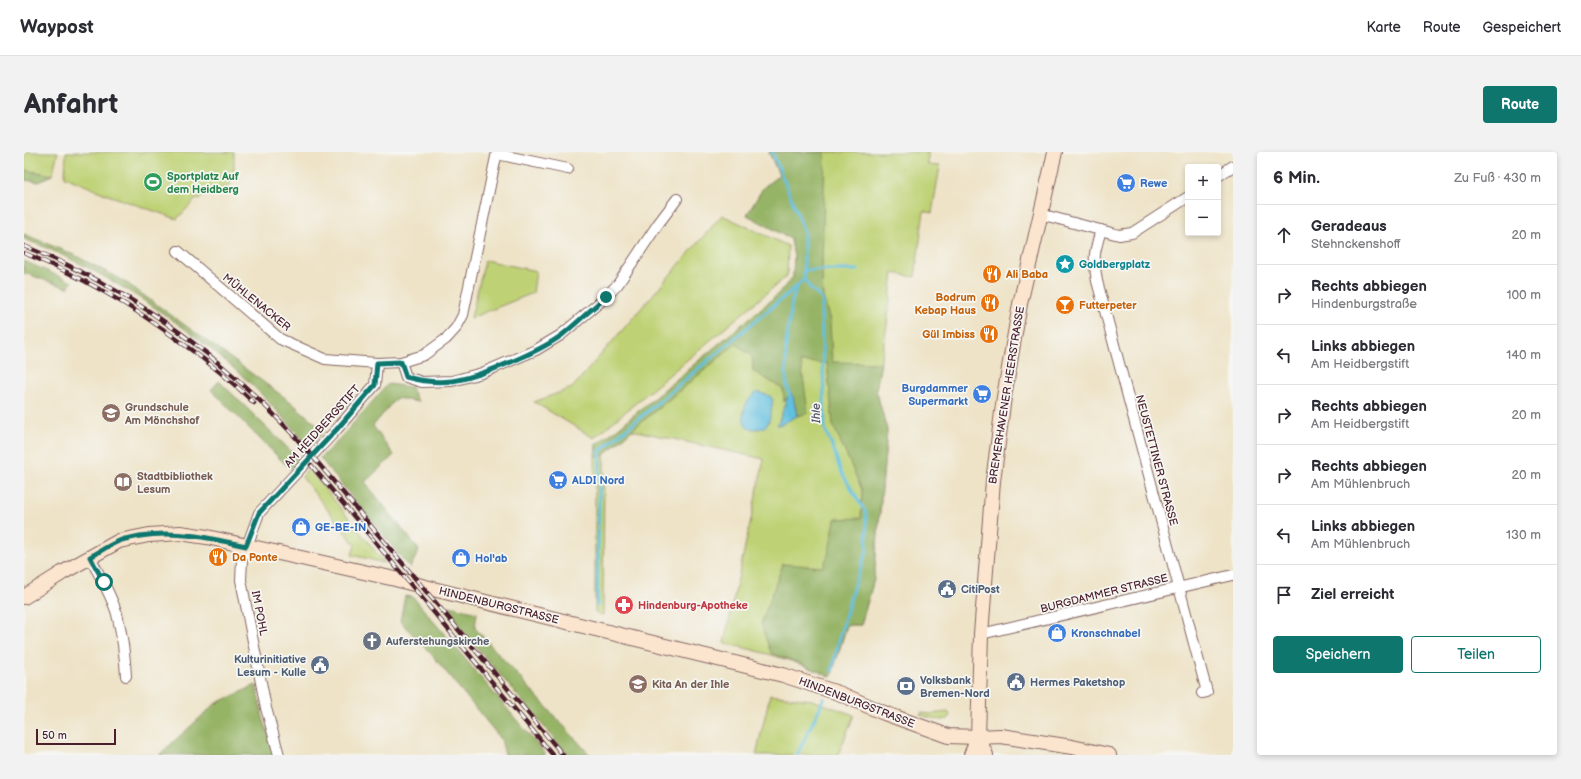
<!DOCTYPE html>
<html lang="de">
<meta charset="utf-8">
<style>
body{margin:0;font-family:"Balsamiq Sans",sans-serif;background:#f2f2f3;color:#2b2b33}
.controls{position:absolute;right:12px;top:12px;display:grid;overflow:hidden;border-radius:4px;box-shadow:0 2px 6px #0003}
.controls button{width:36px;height:36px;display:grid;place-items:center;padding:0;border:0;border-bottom:1px solid #e1e1e2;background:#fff;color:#2b2b33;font:20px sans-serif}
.scale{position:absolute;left:12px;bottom:10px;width:80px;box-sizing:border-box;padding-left:4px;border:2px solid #4a1f2b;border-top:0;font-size:11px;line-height:14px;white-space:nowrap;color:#4a1f2b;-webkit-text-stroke:3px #f6f6f2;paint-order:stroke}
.stop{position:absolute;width:12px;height:12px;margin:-9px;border:3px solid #0f766e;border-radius:50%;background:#fff}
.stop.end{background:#0f766e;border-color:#fff;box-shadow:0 1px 4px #0008}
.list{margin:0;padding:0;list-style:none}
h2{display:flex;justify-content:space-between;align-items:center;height:52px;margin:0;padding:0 16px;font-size:17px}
h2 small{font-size:13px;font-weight:400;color:#7c7c81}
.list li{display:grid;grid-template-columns:26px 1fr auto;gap:12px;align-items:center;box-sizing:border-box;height:60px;padding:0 16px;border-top:1px solid #e1e1e2}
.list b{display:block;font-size:15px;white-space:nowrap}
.list p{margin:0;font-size:13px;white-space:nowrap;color:#7c7c81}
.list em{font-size:13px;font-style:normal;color:#7c7c81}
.actions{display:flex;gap:8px;padding:12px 16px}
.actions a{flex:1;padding:9px 0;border:1px solid #0f766e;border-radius:4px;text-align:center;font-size:14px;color:#0f766e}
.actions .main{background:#0f766e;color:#fff}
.icon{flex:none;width:22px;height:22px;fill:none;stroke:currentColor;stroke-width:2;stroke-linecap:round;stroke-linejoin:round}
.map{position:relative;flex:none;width:1209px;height:603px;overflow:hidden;border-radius:4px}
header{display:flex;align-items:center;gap:24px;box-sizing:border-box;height:56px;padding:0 20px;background:#fff;border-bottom:1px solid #e1e1e2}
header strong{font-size:19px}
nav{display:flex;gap:22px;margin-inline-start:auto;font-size:14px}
.intro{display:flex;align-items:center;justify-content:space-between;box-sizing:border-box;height:96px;padding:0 24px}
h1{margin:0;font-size:28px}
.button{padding:10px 18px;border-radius:4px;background:#0f766e;color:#fff;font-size:14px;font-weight:700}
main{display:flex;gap:24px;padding:0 24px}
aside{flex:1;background:#fff;border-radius:4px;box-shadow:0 2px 6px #0003}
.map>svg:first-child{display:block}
.green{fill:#bed275;stroke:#847850}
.forest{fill:#96b466;stroke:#706a48}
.water{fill:#62c0e0;stroke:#567086}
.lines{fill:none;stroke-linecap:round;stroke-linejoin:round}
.stream{stroke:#62c0e0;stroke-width:3}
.street-casing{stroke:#836462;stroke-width:12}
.secondary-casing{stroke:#836462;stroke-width:16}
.street{stroke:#fff;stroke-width:10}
.secondary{stroke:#fbe5cf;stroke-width:14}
.rail-casing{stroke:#4a1f2b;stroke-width:4.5}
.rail{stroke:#f6f6f2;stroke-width:3;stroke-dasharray:9;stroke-linecap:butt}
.route{stroke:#0f766e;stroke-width:5}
.labels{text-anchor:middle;stroke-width:3.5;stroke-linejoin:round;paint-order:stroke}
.leisure-label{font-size:11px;font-weight:bold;fill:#27864d;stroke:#f6f6f2;text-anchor:start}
.shop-label{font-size:11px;font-weight:bold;fill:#366cbe;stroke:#f6f6f2;text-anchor:start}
.culture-label{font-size:11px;font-weight:bold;fill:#0d838f;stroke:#f6f6f2;text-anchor:start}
.food-label{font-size:11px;font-weight:bold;fill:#c56008;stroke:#f6f6f2;text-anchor:start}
.street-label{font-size:11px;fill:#4a1f2b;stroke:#f6f6f2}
.education-label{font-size:11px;font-weight:bold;fill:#785e54;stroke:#f6f6f2;text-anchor:start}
.service-label{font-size:11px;font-weight:bold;fill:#4e5e75;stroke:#f6f6f2;text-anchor:start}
.health-label{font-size:11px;font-weight:bold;fill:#be3a42;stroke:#f6f6f2;text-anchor:start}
.worship-label{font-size:11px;font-weight:bold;fill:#5b616d;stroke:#f6f6f2;text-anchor:start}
.water-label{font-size:12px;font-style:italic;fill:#52576a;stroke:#f6f6f2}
</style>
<header>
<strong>Waypost</strong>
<nav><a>Karte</a><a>Route</a><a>Gespeichert</a></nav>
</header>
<div class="intro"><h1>Anfahrt</h1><a class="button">Route</a></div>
<main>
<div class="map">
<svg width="1209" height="603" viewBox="0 0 1209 603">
<rect width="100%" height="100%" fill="#f6f6f2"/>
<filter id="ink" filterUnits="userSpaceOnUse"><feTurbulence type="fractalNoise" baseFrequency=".025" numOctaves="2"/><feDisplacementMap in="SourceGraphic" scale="8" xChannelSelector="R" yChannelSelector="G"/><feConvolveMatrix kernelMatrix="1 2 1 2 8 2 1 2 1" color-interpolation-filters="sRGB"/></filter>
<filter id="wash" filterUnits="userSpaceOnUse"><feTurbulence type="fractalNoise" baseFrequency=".012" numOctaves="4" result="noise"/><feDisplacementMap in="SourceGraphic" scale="16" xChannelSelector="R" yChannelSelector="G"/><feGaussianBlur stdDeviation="0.9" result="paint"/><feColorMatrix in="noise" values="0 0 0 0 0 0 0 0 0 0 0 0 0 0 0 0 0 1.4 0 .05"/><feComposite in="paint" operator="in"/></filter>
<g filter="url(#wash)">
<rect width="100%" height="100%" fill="#eee3c7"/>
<g class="green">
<polygon points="0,0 34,0 28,23 0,18"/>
<polygon points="42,0 210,0 210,20 205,34 171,48 153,67 84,43 41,25"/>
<path d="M745,0H904V13L916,14L908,61L900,59L891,125L869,121L863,173L852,238L863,278L850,427L837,473H823L807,525C771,508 738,500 700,491L740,307L608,278H592L752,144L769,125L770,105L767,87L747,75L739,36L755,23Z"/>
<polygon points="698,63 764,94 763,124 570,286 510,250 548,236"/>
<polygon points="461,108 512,119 509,141 447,166"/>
<polygon points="580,303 579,463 571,461 571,304"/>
<polygon points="285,317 361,411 328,403 331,393 278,325"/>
<polygon points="746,543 788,548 830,563 814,603 732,603"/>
<polygon points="923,560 925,561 926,564 924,567 917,568 907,566 896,563 897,561 907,562"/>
</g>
<g class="forest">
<polygon points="745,0 801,0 798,118 799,145 806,168 808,210 857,211 852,238 863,278 850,427 837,473 823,473 807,525 780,513 747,501 737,472 759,412 799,415 805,400 811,367 837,366 838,338 809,273 803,211 777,210 784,261 773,264 773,258 766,242 760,250 759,237 729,219 728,204 712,192 608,278 580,303 571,304 572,292 592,278 752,144 769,125 770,105 767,87 723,63 739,36 755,23"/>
<polygon points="0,18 28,23 15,30 0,28"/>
<path d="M0,82L50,103L100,129L267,250L300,279L286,295C266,274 247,251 226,231C165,174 79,116 0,87Z"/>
<polygon points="0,109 48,130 44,136 0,121"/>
<polygon points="195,229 276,308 266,317 187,238"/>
<polygon points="364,232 387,235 394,250 372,246 349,274 370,303 341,330 395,398 386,416 296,306 310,293"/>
<polygon points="381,444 389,445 522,603 481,603 477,587 409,504 376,469"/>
<polygon points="426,454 453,461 451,476 566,603 544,603 422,459"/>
<polygon points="232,533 239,566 251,603 135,603 191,552"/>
</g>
<g class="water">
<path d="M733,240L746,244L749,248C745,267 748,281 723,276C715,262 721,249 733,240Z"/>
<path d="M766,241L769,244L773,264L758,272L753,273C759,262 759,253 766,241Z"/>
</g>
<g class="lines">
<g class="stream">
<polyline points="748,0 766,43 780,79 780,127 787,137 797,146 799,151 797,157 801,277 811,301 816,318 842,361 843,399 829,437 816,484 808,519"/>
<polyline points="781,118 791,118"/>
<polyline points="794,118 834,118"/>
<polyline points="766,245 762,229 762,193 768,149 773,134 780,127"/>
<polyline points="573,454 576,299 773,134"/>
<polyline points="773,603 800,547"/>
</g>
</g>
</g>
<g filter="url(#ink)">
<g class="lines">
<g class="street-casing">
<g id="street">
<polyline points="473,2 544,17"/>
<polyline points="1194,24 1209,14"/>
<polyline points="1016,62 1095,83 1108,81 1164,45"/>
<path d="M1077,78C1070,101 1069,105 1073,129L1183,540L1178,541"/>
<polyline points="154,99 256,187 301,207 353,211 377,210 400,203 422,187 432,176 439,163 473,0"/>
<polyline points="377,210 382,225 398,230 428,229 458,221 512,198 537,183 582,145 594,132 634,72 653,47"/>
<path d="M66,405C75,423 87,442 93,462C98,482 101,503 102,524"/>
<polyline points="957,482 1209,423"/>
<polyline points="255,603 242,556 217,428 218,408 235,361 313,277 351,233 353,211"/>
</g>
</g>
<g class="secondary-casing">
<g id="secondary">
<polyline points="0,445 38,421 95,389 125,383 156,381 183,385 371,427 413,438 759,523 817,542 860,561 924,584 954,585 977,584 1048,595 1085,603"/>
<polyline points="954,585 962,603"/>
<polyline points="947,603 954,585 957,482 969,329 980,245 996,152 1031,0"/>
</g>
</g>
<use href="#street" class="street"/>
<use href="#secondary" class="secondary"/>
<g class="rail-casing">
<g id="rail">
<path d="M0,94C98,133 186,195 259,272C292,306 321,344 352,380C415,454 477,529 539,603"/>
<path d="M0,101C57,124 109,154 158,191C183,209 208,229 230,251"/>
<polyline points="287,313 529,603"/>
</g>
</g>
<use href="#rail" class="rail"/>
</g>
</g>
<g class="lines" filter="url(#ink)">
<path class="route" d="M80,430L66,405C75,400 85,393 95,389C102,386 109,386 116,384C153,378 186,386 222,394L235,361L313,277L351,233L353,211L377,210L382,225C397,229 412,231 428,229C456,225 515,200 538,183C553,171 567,157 582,145"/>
</g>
<defs>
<g id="stadium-disc" transform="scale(1)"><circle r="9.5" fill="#2e9e5b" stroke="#f6f6f2"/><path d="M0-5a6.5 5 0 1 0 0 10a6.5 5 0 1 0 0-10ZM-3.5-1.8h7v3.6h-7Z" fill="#fff"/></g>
<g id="supermarket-disc" transform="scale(1)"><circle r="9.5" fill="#3f7fe0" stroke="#f6f6f2"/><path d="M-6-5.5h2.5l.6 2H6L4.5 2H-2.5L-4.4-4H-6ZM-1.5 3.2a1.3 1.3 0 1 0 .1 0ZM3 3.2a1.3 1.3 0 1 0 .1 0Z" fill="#fff"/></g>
<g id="sight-disc" transform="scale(1)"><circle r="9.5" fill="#0f9aa8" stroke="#f6f6f2"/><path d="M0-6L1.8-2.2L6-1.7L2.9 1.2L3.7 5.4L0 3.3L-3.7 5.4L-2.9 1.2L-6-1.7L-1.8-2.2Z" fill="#fff"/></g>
<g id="restaurant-disc" transform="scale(1)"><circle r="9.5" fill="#e8710a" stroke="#f6f6f2"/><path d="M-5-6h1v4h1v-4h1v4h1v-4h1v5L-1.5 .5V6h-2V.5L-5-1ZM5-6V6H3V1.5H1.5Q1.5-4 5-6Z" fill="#fff"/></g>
<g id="bar-disc" transform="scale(1)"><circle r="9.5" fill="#e8710a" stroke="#f6f6f2"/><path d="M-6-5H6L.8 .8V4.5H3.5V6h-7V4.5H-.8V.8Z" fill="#fff"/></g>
<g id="school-disc" transform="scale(1)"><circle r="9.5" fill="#8d6e63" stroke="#f6f6f2"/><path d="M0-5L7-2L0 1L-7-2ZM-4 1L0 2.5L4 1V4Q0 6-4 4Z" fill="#fff"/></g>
<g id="library-disc" transform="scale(1)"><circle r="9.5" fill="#8d6e63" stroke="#f6f6f2"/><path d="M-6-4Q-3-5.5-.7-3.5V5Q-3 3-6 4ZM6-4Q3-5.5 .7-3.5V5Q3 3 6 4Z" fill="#fff"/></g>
<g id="shop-disc" transform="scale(1)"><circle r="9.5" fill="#3f7fe0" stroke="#f6f6f2"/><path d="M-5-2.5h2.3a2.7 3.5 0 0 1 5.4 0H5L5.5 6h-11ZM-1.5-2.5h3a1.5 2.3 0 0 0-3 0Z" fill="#fff"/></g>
<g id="civic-disc" transform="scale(1)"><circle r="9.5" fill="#5c6f8a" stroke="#f6f6f2"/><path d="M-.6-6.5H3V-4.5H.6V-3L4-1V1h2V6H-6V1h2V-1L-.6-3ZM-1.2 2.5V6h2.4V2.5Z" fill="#fff"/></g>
<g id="pharmacy-disc" transform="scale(1)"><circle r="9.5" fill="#e0444e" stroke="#f6f6f2"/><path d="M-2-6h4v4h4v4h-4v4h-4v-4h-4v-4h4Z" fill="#fff"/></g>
<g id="church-disc" transform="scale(1)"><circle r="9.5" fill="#6b7280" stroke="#f6f6f2"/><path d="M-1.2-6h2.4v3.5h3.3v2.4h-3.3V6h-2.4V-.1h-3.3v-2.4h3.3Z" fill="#fff"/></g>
<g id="bank-disc" transform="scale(1)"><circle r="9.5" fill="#5c6f8a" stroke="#f6f6f2"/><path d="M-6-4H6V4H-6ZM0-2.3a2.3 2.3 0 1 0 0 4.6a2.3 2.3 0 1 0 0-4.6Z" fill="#fff"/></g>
</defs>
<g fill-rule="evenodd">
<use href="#stadium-disc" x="129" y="30"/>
<use href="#supermarket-disc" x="1102" y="31"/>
<use href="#sight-disc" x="1041" y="112"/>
<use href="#restaurant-disc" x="968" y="122"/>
<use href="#restaurant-disc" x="966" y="151"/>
<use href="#bar-disc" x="1041" y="153"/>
<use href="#restaurant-disc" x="965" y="182"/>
<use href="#supermarket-disc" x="958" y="242"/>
<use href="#school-disc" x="87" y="261"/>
<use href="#supermarket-disc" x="534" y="328"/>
<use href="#library-disc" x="99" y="330"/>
<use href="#shop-disc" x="277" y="375"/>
<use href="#restaurant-disc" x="194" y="405"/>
<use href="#shop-disc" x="437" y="406"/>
<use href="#civic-disc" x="923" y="437"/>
<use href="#pharmacy-disc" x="600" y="453"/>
<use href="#shop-disc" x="1033" y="481"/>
<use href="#church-disc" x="348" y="489"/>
<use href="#civic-disc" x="296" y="513"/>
<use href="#civic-disc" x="992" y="530"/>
<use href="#school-disc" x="614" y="532"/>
<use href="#bank-disc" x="882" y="534"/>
</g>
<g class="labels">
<g class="leisure-label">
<text x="143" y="28">Sportplatz Auf<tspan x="143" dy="13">dem Heidberg</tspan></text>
</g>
<g class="shop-label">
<text x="1116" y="35">Rewe</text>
<text x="944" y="240" text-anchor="end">Burgdammer<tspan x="944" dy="13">Supermarkt</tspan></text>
<text x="548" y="332">ALDI Nord</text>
<text x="291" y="379">GE-BE-IN</text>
<text x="451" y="410">Hol'ab</text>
<text x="1047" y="485">Kronschnabel</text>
</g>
<g class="culture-label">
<text x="1055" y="116">Goldbergplatz</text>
</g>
<g class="food-label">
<text x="982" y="126">Ali Baba</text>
<text x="952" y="149" text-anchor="end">Bodrum<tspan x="952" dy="13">Kebap Haus</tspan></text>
<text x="1055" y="157">Futterpeter</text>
<text x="951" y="186" text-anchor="end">Gül Imbiss</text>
<text x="208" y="409">Da Ponte</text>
</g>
<g class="street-label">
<text transform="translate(233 150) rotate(39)" y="4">MÜHLENACKER</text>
<text transform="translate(982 243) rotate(-81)" y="4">BREMERHAVENER HEERSTRASSE</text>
<text transform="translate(298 274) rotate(-48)" y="4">AM HEIDBERGSTIFT</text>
<text transform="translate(1133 308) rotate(75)" y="4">NEUSTETTINER STRASSE</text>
<text transform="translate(1080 441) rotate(-14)" y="4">BURGDAMMER STRASSE</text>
<text transform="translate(475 453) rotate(14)" y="4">HINDENBURGSTRASSE</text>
<text transform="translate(236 461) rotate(79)" y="4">IM POHL</text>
<text transform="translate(833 550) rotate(21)" y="4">HINDENBURGSTRASSE</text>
</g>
<g class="education-label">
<text x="101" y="259">Grundschule<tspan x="101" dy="13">Am Mönchshof</tspan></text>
<text x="113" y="328">Stadtbibliothek<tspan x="113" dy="13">Lesum</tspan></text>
<text x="628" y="536">Kita An der Ihle</text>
</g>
<g class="service-label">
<text x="937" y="441">CitiPost</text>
<text x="282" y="511" text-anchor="end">Kulturinitiative<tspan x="282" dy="13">Lesum - Kulle</tspan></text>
<text x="896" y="532">Volksbank<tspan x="896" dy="13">Bremen-Nord</tspan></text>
<text x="1006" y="534">Hermes Paketshop</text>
</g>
<g class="health-label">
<text x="614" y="457">Hindenburg-Apotheke</text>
</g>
<g class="worship-label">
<text x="362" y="493">Auferstehungskirche</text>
</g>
<g class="water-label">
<text transform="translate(792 261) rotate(-91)" y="4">Ihle</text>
</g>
</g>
</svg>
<div class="controls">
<button>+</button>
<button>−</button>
</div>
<div class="scale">50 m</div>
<div class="stop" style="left:80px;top:430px"></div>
<div class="stop end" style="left:582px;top:145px"></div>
</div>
<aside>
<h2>6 Min.<small>Zu Fuß · 430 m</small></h2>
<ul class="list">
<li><svg class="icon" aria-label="ahead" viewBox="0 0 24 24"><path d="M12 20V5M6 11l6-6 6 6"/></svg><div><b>Geradeaus</b><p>Stehnckenshoff</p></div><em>20 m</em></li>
<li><svg class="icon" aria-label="right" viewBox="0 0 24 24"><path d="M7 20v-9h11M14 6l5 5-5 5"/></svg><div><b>Rechts abbiegen</b><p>Hindenburgstraße</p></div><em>100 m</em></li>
<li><svg class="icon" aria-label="left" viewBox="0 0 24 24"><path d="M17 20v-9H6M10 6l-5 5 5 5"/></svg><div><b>Links abbiegen</b><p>Am Heidbergstift</p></div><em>140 m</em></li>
<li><svg class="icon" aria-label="right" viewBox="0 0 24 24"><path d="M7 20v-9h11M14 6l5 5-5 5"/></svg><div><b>Rechts abbiegen</b><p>Am Heidbergstift</p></div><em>20 m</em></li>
<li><svg class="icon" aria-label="right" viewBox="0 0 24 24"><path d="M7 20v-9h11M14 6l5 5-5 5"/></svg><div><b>Rechts abbiegen</b><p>Am Mühlenbruch</p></div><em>20 m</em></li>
<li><svg class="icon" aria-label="left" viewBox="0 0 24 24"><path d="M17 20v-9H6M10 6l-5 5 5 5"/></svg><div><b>Links abbiegen</b><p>Am Mühlenbruch</p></div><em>130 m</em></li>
<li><svg class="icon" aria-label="arrive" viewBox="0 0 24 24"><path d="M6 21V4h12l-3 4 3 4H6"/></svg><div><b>Ziel erreicht</b></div></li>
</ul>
<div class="actions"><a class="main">Speichern</a><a>Teilen</a></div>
</aside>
</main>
